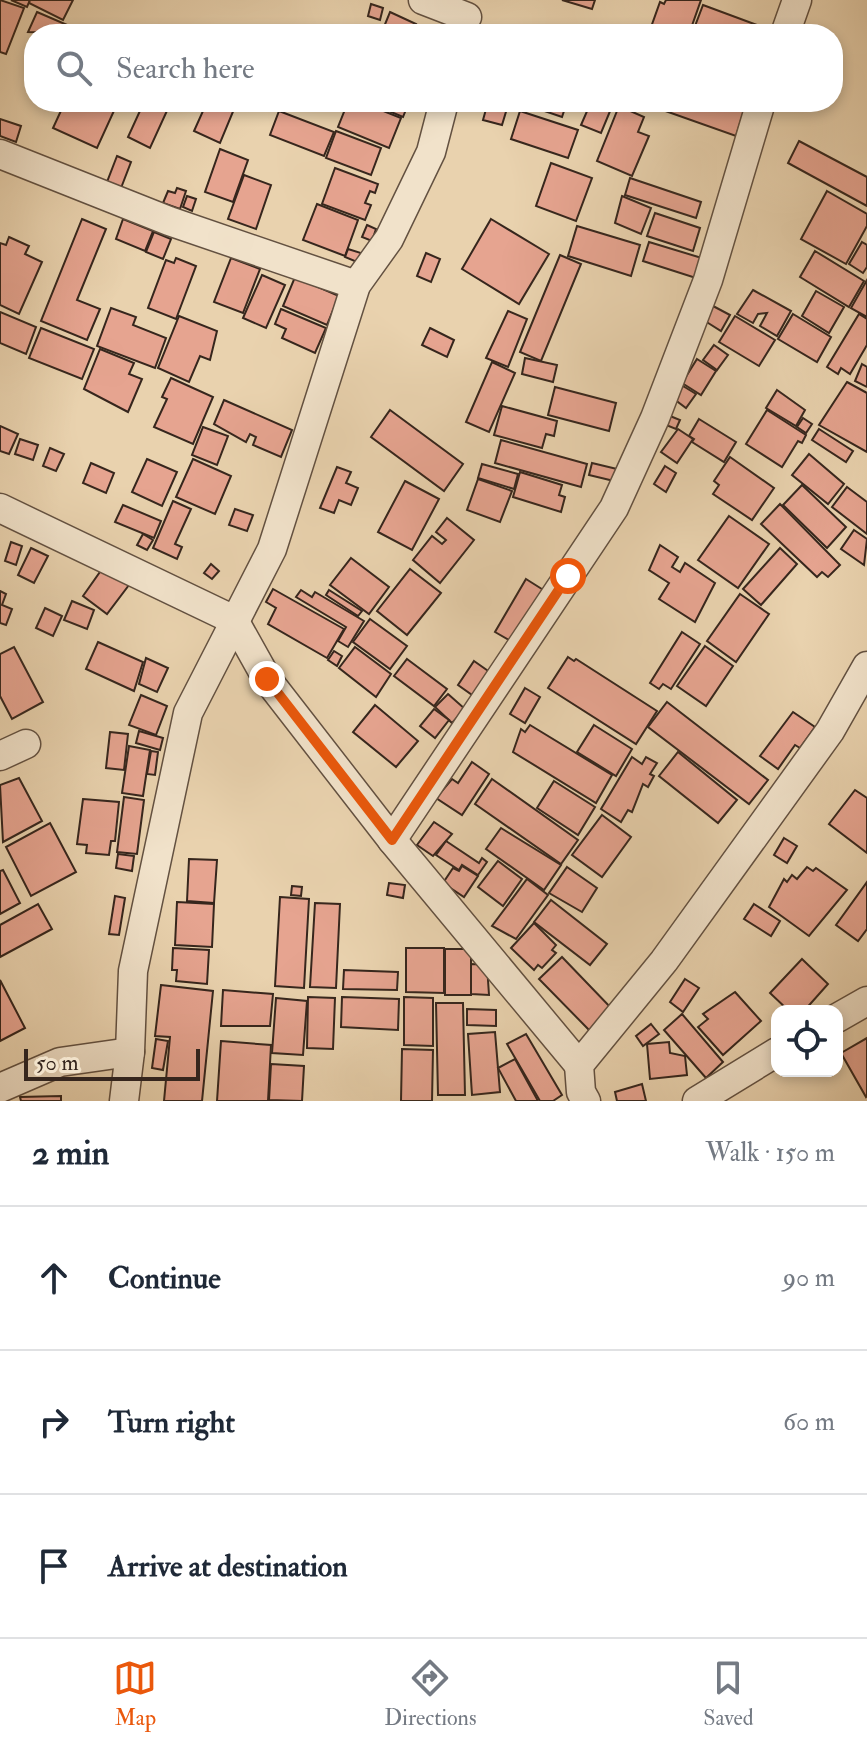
<!DOCTYPE html>
<meta charset="utf-8">
<style>
body{margin:0;font-family:"IM FELL Double Pica",serif;background:#f6f6f7;color:#1f2937}
.controls{position:absolute;right:24px;bottom:24px;display:grid;overflow:hidden;border-radius:16px;box-shadow:0 4px 12px #0003}
.controls button{width:72px;height:72px;display:grid;place-items:center;padding:0;border:0;border-bottom:2px solid #e0e1e3;background:#fff;color:#1f2937;font:40px sans-serif}
.scale{position:absolute;left:24px;bottom:20px;width:176px;box-sizing:border-box;padding-left:8px;border:4px solid #36261d;border-top:0;font-size:22px;line-height:28px;white-space:nowrap;color:#36261d;-webkit-text-stroke:6px #f1e2ca;paint-order:stroke}
.stop{position:absolute;width:24px;height:24px;margin:-18px;border:6px solid #ea580c;border-radius:50%;background:#fff}
.stop.end{background:#ea580c;border-color:#fff;box-shadow:0 2px 8px #0008}
.list{margin:0;padding:0;list-style:none}
h2{display:flex;justify-content:space-between;align-items:center;height:104px;margin:0;padding:0 32px;font-size:34px}
h2 small{font-size:26px;font-weight:400;color:#747a83}
.list li{display:grid;grid-template-columns:52px 1fr auto;gap:24px;align-items:center;box-sizing:border-box;height:144px;padding:0 32px;border-top:2px solid #e0e1e3}
.list b{display:block;font-size:30px;white-space:nowrap}
.list em{font-size:26px;font-style:normal;color:#747a83}
.icon{flex:none;width:44px;height:44px;fill:none;stroke:currentColor;stroke-width:2;stroke-linecap:round;stroke-linejoin:round}
.map{position:relative;flex:none;width:867px;height:1101px;overflow:hidden}
.search{position:absolute;background:#fff;box-shadow:0 4px 12px #0003;left:24px;right:24px;top:24px;height:88px;display:flex;align-items:center;gap:20px;box-sizing:border-box;padding:0 28px;border-radius:32px;color:#747a83;font-size:30px}
.sheet{height:536px;background:#fff}
nav{display:flex;justify-content:space-around;align-items:center;box-sizing:border-box;height:112px;border-top:2px solid #e0e1e3;background:#fff;font-size:22px;color:#747a83}
nav a{display:grid;justify-items:center;gap:4px}
nav .on{color:#ea580c}
.map>svg:first-child{display:block}
.building{fill:#e6a490;stroke:#36261d;stroke-width:2}
.lines{fill:none;stroke-linecap:round;stroke-linejoin:round}
.street-casing{stroke:#635141;stroke-width:31}
.street{stroke:#f1e2ca;stroke-width:28}
.route{stroke:#ea580c;stroke-width:10}
</style>
<div class="map">
<svg width="867" height="1101" viewBox="0 0 867 1101">
<rect width="100%" height="100%" fill="#e9d2ae"/>
<filter id="stains"><feTurbulence type="fractalNoise" baseFrequency=".0025" numOctaves="4"/><feColorMatrix values="0 0 0 0 .2 0 0 0 0 .09 0 0 0 0 .02 0 0 0 .5 -.17"/></filter>
<radialGradient id="worn" r=".72"><stop offset=".6" stop-color="#630" stop-opacity="0"/><stop offset="1" stop-color="#630" stop-opacity=".3"/></radialGradient>
<g class="building">
<polygon points="0,0 24,8 6,54 0,52"/>
<polygon points="11,0 30,0 27,7"/>
<polygon points="30,0 73,0 63,20 29,3"/>
<polygon points="562,0 595,0 592,9"/>
<polygon points="666,0 701,0 689,34 655,34 650,30 660,2 664,4"/>
<polygon points="371,4 383,8 380,20 368,16"/>
<polygon points="703,5 773,31 771,34 692,34"/>
<polygon points="37,12 86,33 85,34 28,32"/>
<polygon points="390,12 416,24 411,34 381,34"/>
<polygon points="420,27 437,34 417,34"/>
<polygon points="606,27 623,34 603,34"/>
<polygon points="65,102 118,102 97,148 53,128"/>
<polygon points="144,102 171,102 150,148 128,137"/>
<polygon points="207,102 237,102 220,143 194,131"/>
<polygon points="348,102 361,102 401,118 389,148 338,127"/>
<polygon points="367,102 409,102 403,117"/>
<polygon points="488,102 508,105 502,125 483,120"/>
<polygon points="518,102 567,102 562,117"/>
<polygon points="591,102 613,104 601,133 581,125"/>
<polygon points="640,102 741,102 746,104 736,136"/>
<polygon points="619,106 644,117 638,132 649,136 632,176 597,161"/>
<polygon points="279,111 334,132 324,156 270,135"/>
<polygon points="520,111 578,130 568,158 511,139"/>
<polygon points="0,119 21,126 16,142 0,136"/>
<polygon points="336,131 381,148 371,175 326,158"/>
<polygon points="799,141 867,177 867,206 788,163"/>
<polygon points="220,149 248,160 233,202 205,192"/>
<polygon points="117,156 131,162 121,188 107,182"/>
<polygon points="551,163 592,178 576,221 536,206"/>
<polygon points="335,168 378,184 375,193 370,191 365,203 371,205 365,220 322,204"/>
<polygon points="244,175 271,185 256,229 228,219"/>
<polygon points="630,178 701,202 696,218 625,195"/>
<polygon points="177,188 186,191 180,209 163,203 168,191 175,193"/>
<polygon points="827,191 867,214 867,226 846,264 801,239"/>
<polygon points="187,196 196,199 192,211 183,207"/>
<polygon points="622,196 651,208 641,234 615,223"/>
<polygon points="317,204 358,220 345,256 303,240"/>
<polygon points="655,213 700,228 693,251 647,236"/>
<polygon points="82,219 106,229 77,300 100,309 87,340 41,321"/>
<polygon points="123,219 153,231 145,251 116,239"/>
<polygon points="491,219 549,254 519,304 462,269"/>
<polygon points="367,225 376,229 372,241 362,237"/>
<polygon points="577,226 640,245 631,276 568,256"/>
<polygon points="154,232 171,239 163,259 146,252"/>
<polygon points="9,237 29,246 25,254 42,262 19,314 0,305 0,243 6,245"/>
<polygon points="649,242 705,259 699,279 643,261"/>
<polygon points="862,242 867,245 867,267 863,273 849,264"/>
<polygon points="348,249 361,253 357,262 345,257"/>
<polygon points="815,251 864,281 849,307 800,277"/>
<polygon points="426,253 440,259 431,282 417,276"/>
<polygon points="560,255 581,264 541,361 520,352"/>
<polygon points="176,258 196,266 176,319 148,308 166,260 174,263"/>
<polygon points="231,258 260,269 243,313 214,302"/>
<polygon points="262,275 285,285 266,328 243,318"/>
<polygon points="295,277 339,296 327,325 283,306"/>
<polygon points="867,280 867,317 851,308"/>
<polygon points="753,290 791,311 777,336 760,326 767,313 758,314 753,323 737,314"/>
<polygon points="816,291 844,307 829,333 802,316"/>
<polygon points="713,306 730,315 721,331 705,321"/>
<polygon points="111,308 136,317 133,325 166,338 155,368 97,346"/>
<polygon points="281,309 326,328 315,353 282,338 286,329 275,324"/>
<polygon points="508,311 527,319 508,367 486,358"/>
<polygon points="0,312 36,327 26,354 0,343"/>
<polygon points="793,314 831,337 817,362 778,339"/>
<polygon points="859,314 867,319 867,345 850,374 841,368 838,374 827,367"/>
<polygon points="179,316 217,331 210,360 200,356 189,382 158,368"/>
<polygon points="735,316 775,340 759,366 719,342"/>
<polygon points="41,328 94,349 82,379 29,358"/>
<polygon points="430,328 454,340 447,357 422,345"/>
<polygon points="714,345 728,355 717,370 703,360"/>
<polygon points="100,349 134,363 129,374 142,379 128,412 84,389"/>
<polygon points="525,358 557,365 553,382 522,374"/>
<polygon points="697,359 716,371 701,395 682,383"/>
<polygon points="492,362 515,373 489,432 466,422"/>
<polygon points="862,364 867,367 867,387 855,381"/>
<polygon points="171,378 213,397 193,444 154,427 167,399 162,397"/>
<polygon points="847,382 867,393 867,452 819,425"/>
<polygon points="683,386 696,394 686,408 674,399"/>
<polygon points="555,387 616,403 609,431 548,415"/>
<polygon points="777,390 805,410 796,426 766,408"/>
<polygon points="224,400 292,430 281,457 253,445 256,437 250,434 246,442 214,424"/>
<polygon points="502,406 557,421 554,436 546,434 542,448 494,435"/>
<polygon points="390,410 463,464 444,491 371,437"/>
<polygon points="767,410 806,435 802,443 798,441 782,467 746,444"/>
<polygon points="670,416 680,420 676,429 666,425"/>
<polygon points="803,418 812,424 806,433 797,427"/>
<polygon points="699,419 736,442 724,462 692,442 694,439 689,436"/>
<polygon points="0,426 18,434 9,454 0,451"/>
<polygon points="203,427 228,436 217,465 192,455"/>
<polygon points="678,429 693,439 677,463 661,452"/>
<polygon points="819,429 853,451 846,462 812,440"/>
<polygon points="20,439 38,445 33,460 15,454"/>
<polygon points="501,440 587,464 581,487 495,463"/>
<polygon points="50,448 64,454 56,471 43,466"/>
<polygon points="809,454 844,484 828,504 792,475"/>
<polygon points="730,457 774,488 752,520 713,494 719,485 714,481"/>
<polygon points="147,459 177,472 162,506 132,492"/>
<polygon points="193,459 231,476 215,514 176,497"/>
<polygon points="91,463 114,473 106,493 83,483"/>
<polygon points="592,463 617,469 614,481 589,475"/>
<polygon points="482,464 518,474 514,489 478,478"/>
<polygon points="665,466 676,473 666,492 654,484"/>
<polygon points="337,467 351,472 346,483 358,488 351,505 339,500 334,513 320,508"/>
<polygon points="520,472 562,485 559,495 565,497 561,512 513,497"/>
<polygon points="478,479 512,491 500,522 467,510"/>
<polygon points="405,481 439,499 412,550 378,532"/>
<polygon points="802,485 846,527 827,548 783,505"/>
<polygon points="847,487 867,502 867,534 832,507"/>
<polygon points="173,501 191,509 175,544 182,547 177,559 153,548"/>
<polygon points="780,504 840,565 828,577 822,572 817,577 761,524"/>
<polygon points="123,505 161,521 154,538 115,522"/>
<polygon points="235,509 253,515 247,531 229,525"/>
<polygon points="729,516 769,544 738,588 698,560"/>
<polygon points="447,518 474,540 440,583 413,560 432,536 442,544 446,540 436,532"/>
<polygon points="854,530 867,539 864,565 841,549"/>
<polygon points="143,534 153,540 147,550 137,545"/>
<polygon points="11,542 22,546 16,565 5,561"/>
<polygon points="660,545 678,557 672,567 680,572 685,563 715,583 695,622 659,599 669,583 649,570"/>
<polygon points="31,548 48,556 34,583 18,575"/>
<polygon points="780,548 797,564 761,605 743,589"/>
<polygon points="351,558 389,587 369,614 330,585"/>
<polygon points="107,562 132,581 107,614 83,596"/>
<polygon points="211,564 219,571 212,579 204,573"/>
<polygon points="410,569 441,593 407,635 377,611"/>
<polygon points="526,579 545,591 514,643 495,632"/>
<polygon points="273,589 344,629 327,658 268,624 276,608 266,602"/>
<polygon points="301,590 312,597 315,592 364,621 348,647 338,641 346,627 296,597"/>
<polygon points="329,590 362,611 358,616 326,595"/>
<polygon points="0,591 6,594 2,605 12,609 6,625 0,623"/>
<polygon points="740,594 769,614 736,662 707,641"/>
<polygon points="72,601 94,610 87,629 64,620"/>
<polygon points="45,608 62,616 53,636 36,628"/>
<polygon points="370,619 407,646 390,669 353,642"/>
<polygon points="682,632 700,644 671,689 663,684 659,689 650,683"/>
<polygon points="98,642 143,662 134,691 86,669"/>
<polygon points="705,646 733,666 706,706 677,686"/>
<polygon points="14,647 43,702 12,719 0,696 0,654"/>
<polygon points="355,647 391,674 376,697 339,668"/>
<polygon points="334,651 342,656 337,666 328,660"/>
<polygon points="568,657 574,661 576,659 657,711 636,744 548,688"/>
<polygon points="146,658 168,668 157,692 139,684"/>
<polygon points="407,659 447,689 434,706 394,676"/>
<polygon points="474,661 491,673 475,697 458,685"/>
<polygon points="525,688 540,697 525,723 510,714"/>
<polygon points="448,694 465,709 452,723 435,707"/>
<polygon points="141,695 167,706 156,735 129,725"/>
<polygon points="667,702 768,780 749,804 648,727"/>
<polygon points="375,705 418,741 396,767 353,732"/>
<polygon points="434,709 449,720 435,738 420,726"/>
<polygon points="793,712 815,727 800,748 795,745 778,769 760,756"/>
<polygon points="530,725 612,775 596,803 513,752 521,729 525,732"/>
<polygon points="594,725 632,749 616,776 577,752"/>
<polygon points="139,731 163,738 160,750 136,743"/>
<polygon points="110,732 128,734 124,770 106,768"/>
<polygon points="129,746 150,750 143,796 122,793"/>
<polygon points="151,751 158,752 155,775 147,774"/>
<polygon points="678,752 737,800 718,823 659,776"/>
<polygon points="632,757 642,764 646,757 657,763 650,774 654,776 648,787 643,784 632,812 628,810 621,822 601,809"/>
<polygon points="472,762 489,774 462,815 436,798 452,779 458,783"/>
<polygon points="19,778 42,821 3,842 0,785"/>
<polygon points="492,779 578,840 561,864 475,804"/>
<polygon points="554,781 595,807 578,835 537,808"/>
<polygon points="855,790 867,798 867,853 829,824"/>
<polygon points="124,797 144,800 137,854 117,852"/>
<polygon points="83,799 119,802 115,841 111,841 109,855 86,853 87,845 77,844"/>
<polygon points="602,815 631,837 602,877 572,855"/>
<polygon points="434,822 452,834 433,856 417,845"/>
<polygon points="50,823 76,872 31,896 6,847"/>
<polygon points="501,828 561,865 544,890 486,849"/>
<polygon points="784,838 797,846 787,863 774,855"/>
<polygon points="446,841 479,863 482,858 487,862 478,875 462,865 459,870 436,855"/>
<polygon points="118,854 134,856 132,871 116,868"/>
<polygon points="189,859 217,860 214,903 187,901"/>
<polygon points="498,861 522,879 503,906 478,887"/>
<polygon points="462,866 478,876 464,897 443,883 453,868 459,871"/>
<polygon points="567,867 597,888 582,912 549,893"/>
<polygon points="807,867 813,871 816,868 847,890 809,936 769,907 784,879 787,882 792,875 797,879"/>
<polygon points="3,870 20,903 0,914 0,871"/>
<polygon points="527,879 548,895 516,939 492,926"/>
<polygon points="867,882 867,929 858,941 836,925"/>
<polygon points="389,883 405,885 403,898 387,895"/>
<polygon points="292,886 302,887 301,896 291,895"/>
<polygon points="115,896 125,898 119,935 109,934"/>
<polygon points="280,897 309,899 304,988 275,986"/>
<polygon points="551,900 607,944 590,965 534,922"/>
<polygon points="177,902 214,904 212,947 175,945"/>
<polygon points="315,903 340,904 336,988 310,987"/>
<polygon points="38,904 52,929 0,957 0,925"/>
<polygon points="754,904 780,921 771,936 744,919"/>
<polygon points="534,923 556,945 552,950 556,953 542,968 538,965 534,970 511,948"/>
<polygon points="173,948 209,950 207,984 176,981 177,970 172,970"/>
<polygon points="406,948 444,948 444,993 406,992"/>
<rect x="445" y="949" width="26" height="46"/>
<polygon points="562,957 614,1011 592,1033 539,979"/>
<polygon points="802,959 828,984 804,1011 789,1011 770,993"/>
<polygon points="471,964 487,965 489,995 471,994"/>
<polygon points="344,970 398,972 397,990 343,989"/>
<polygon points="685,979 699,988 683,1012 670,1002"/>
<polygon points="0,980 25,1028 0,1041"/>
<polygon points="161,985 213,991 202,1101 164,1101 170,1037 155,1036"/>
<polygon points="223,990 273,994 270,1026 221,1026"/>
<polygon points="735,992 761,1021 723,1055 698,1027 708,1019 703,1014"/>
<polygon points="308,997 335,998 333,1049 307,1048"/>
<polygon points="342,997 399,999 398,1030 341,1027"/>
<polygon points="404,997 433,998 433,1046 404,1045"/>
<polygon points="276,998 307,1001 303,1055 272,1053"/>
<polygon points="436,1003 463,1003 465,1095 438,1095"/>
<polygon points="467,1009 496,1010 496,1026 467,1025"/>
<polygon points="682,1014 723,1062 706,1078 664,1030"/>
<polygon points="651,1024 659,1034 643,1046 636,1036"/>
<polygon points="495,1032 500,1092 472,1095 468,1034"/>
<polygon points="526,1034 562,1095 553,1101 540,1101 507,1044"/>
<polygon points="867,1038 867,1096 866,1097 841,1053"/>
<polygon points="156,1039 168,1041 163,1070 152,1068"/>
<polygon points="221,1041 271,1045 268,1101 217,1101"/>
<polygon points="669,1042 670,1053 685,1056 687,1075 650,1079 647,1044"/>
<polygon points="402,1049 433,1050 432,1101 401,1101"/>
<polygon points="515,1059 538,1101 516,1101 498,1068"/>
<polygon points="271,1064 304,1066 302,1101 269,1100"/>
<polygon points="642,1084 646,1101 617,1101 615,1092"/>
<polygon points="61,1096 61,1101 21,1101 20,1097"/>
</g>
<g class="lines">
<g class="street-casing">
<g id="street">
<polyline points="423,0 467,17"/>
<polyline points="785,34 797,0"/>
<polyline points="0,154 169,221 356,285"/>
<polyline points="0,508 234,620 267,679 392,840 579,1065"/>
<polyline points="0,756 26,744"/>
<polyline points="392,840 614,508 655,418 708,280 761,102"/>
<polyline points="837,1018 867,1001"/>
<polyline points="0,1088 60,1062 130,1052"/>
<polyline points="124,1101 130,1052 133,971 188,713 272,549 356,285 389,239 431,152 444,102"/>
<polyline points="586,1101 581,1092 579,1065 664,961 830,731 867,666"/>
<polyline points="697,1101 777,1052"/>
</g>
</g>
<use href="#street" class="street"/>
</g>
<g class="lines">
<polyline class="route" points="267,679 392,840 568,576"/>
</g>
<rect width="100%" height="100%" filter="url(#stains)"/>
<rect width="100%" height="100%" fill="url(#worn)"/>
</svg>
<div class="controls">
<button><svg class="icon" aria-label="locate" viewBox="0 0 24 24"><circle cx="12" cy="12" r="6"/><path d="M12 2v4M12 18v4M2 12h4M18 12h4"/></svg></button>
</div>
<div class="scale">50 m</div>
<div class="stop" style="left:568px;top:576px"></div>
<div class="stop end" style="left:267px;top:679px"></div>
<div class="search"><svg class="icon" aria-label="search" viewBox="0 0 24 24"><circle cx="10" cy="10" r="6"/><path d="M15 15l6 6"/></svg>Search here</div>
</div>
<section class="sheet">
<h2>2 min<small>Walk · 150 m</small></h2>
<ul class="list">
<li><svg class="icon" aria-label="ahead" viewBox="0 0 24 24"><path d="M12 20V5M6 11l6-6 6 6"/></svg><div><b>Continue</b></div><em>90 m</em></li>
<li><svg class="icon" aria-label="right" viewBox="0 0 24 24"><path d="M7 20v-9h11M14 6l5 5-5 5"/></svg><div><b>Turn right</b></div><em>60 m</em></li>
<li><svg class="icon" aria-label="arrive" viewBox="0 0 24 24"><path d="M6 21V4h12l-3 4 3 4H6"/></svg><div><b>Arrive at destination</b></div></li>
</ul>
</section>
<nav>
<a class="on"><svg class="icon" aria-label="map" viewBox="0 0 24 24"><path d="M3 6l6-2 6 2 6-2v14l-6 2-6-2-6 2zM9 4v14M15 6v14"/></svg>Map</a>
<a><svg class="icon" aria-label="directions" viewBox="0 0 24 24"><path d="M12 3l9 9-9 9-9-9zM9 14v-3h6M13 9l2 2-2 2"/></svg>Directions</a>
<a><svg class="icon" aria-label="saved" viewBox="0 0 24 24"><path d="M7 4h10v16l-5-4-5 4z"/></svg>Saved</a>
</nav>
